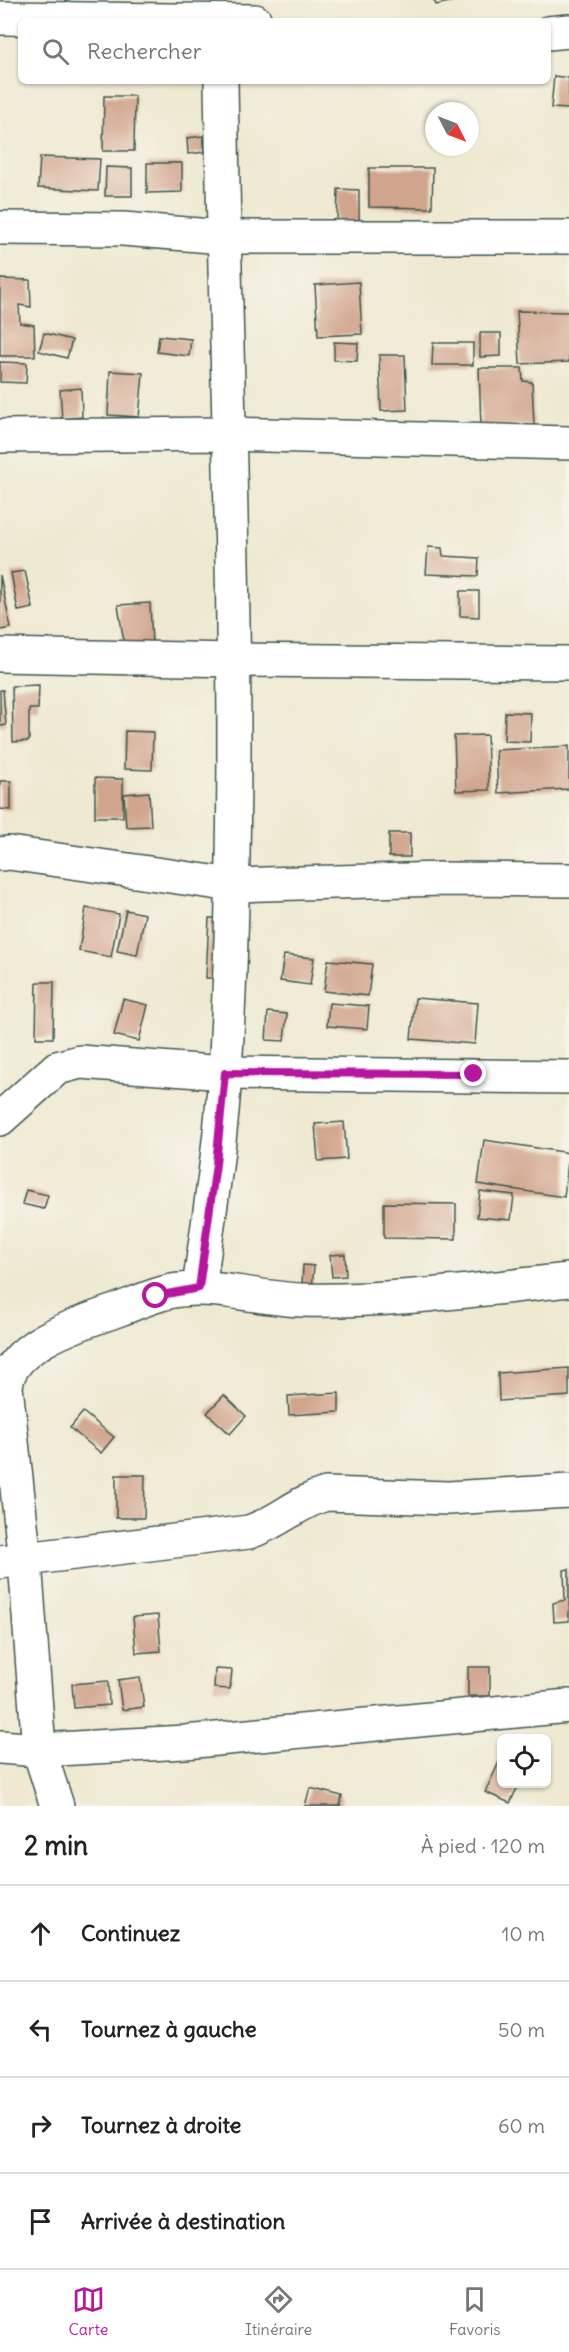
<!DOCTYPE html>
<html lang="fr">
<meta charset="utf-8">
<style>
body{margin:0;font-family:Delius,sans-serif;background:#f6f6f6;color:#222}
.controls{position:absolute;right:18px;bottom:18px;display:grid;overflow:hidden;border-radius:9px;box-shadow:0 2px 4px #0004}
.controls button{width:54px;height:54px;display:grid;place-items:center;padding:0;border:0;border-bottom:2px solid #e0e0e0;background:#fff;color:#222;font:30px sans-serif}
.compass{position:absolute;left:425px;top:102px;width:54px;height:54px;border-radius:50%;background:#fff;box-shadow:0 2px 4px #0004;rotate:132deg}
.stop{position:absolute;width:18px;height:18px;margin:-14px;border:4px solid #b5179e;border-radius:50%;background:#fff}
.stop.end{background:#b5179e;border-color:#fff;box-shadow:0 2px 6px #0008}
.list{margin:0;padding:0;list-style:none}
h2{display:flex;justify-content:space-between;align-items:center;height:78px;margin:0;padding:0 24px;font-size:26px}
h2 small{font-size:20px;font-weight:400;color:#767676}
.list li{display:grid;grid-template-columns:39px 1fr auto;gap:18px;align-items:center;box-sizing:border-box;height:96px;padding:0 24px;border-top:2px solid #e0e0e0}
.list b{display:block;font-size:22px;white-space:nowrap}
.list em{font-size:20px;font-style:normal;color:#767676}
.icon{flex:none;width:33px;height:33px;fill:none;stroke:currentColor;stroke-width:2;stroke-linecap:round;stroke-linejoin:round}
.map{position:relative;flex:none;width:569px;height:1806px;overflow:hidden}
.search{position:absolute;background:#fff;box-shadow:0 2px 4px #0004;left:18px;right:18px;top:18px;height:66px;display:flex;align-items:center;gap:15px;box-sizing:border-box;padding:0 21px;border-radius:9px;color:#767676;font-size:22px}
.sheet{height:462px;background:#fff}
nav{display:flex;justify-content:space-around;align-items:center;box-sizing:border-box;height:84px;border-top:2px solid #e0e0e0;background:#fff;font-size:16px;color:#767676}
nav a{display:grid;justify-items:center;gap:3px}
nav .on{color:#b5179e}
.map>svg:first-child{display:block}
.building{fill:#d1a48c}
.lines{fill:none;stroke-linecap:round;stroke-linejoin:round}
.minor-casing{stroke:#3e574c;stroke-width:36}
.minor{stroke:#fff;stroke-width:33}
.route{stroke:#b5179e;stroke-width:8}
</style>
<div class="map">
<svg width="569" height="1806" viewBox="0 0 569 1806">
<rect width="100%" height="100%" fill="#f7f3e8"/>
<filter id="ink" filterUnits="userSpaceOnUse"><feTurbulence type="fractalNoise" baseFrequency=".0167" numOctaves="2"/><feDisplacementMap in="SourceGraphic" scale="12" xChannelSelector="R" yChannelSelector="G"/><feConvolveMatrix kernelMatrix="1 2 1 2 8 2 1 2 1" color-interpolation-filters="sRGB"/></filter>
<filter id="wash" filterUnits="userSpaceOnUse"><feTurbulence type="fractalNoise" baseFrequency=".008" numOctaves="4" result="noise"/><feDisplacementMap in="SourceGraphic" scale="24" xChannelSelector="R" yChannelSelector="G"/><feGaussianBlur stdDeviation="1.35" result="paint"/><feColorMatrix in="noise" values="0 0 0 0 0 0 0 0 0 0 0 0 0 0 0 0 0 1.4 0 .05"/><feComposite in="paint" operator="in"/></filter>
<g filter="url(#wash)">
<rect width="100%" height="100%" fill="#efe9d2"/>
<g id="blocks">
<g class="building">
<polygon points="434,0 455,0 455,1 436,5"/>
<polygon points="554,76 569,78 569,109 551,108"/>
<polygon points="104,96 135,96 134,151 103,151"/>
<polygon points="203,136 205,152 188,154 187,138"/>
<polygon points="40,157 100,159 98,191 38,188"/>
<polygon points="147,163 182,163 182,192 147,193"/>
<polygon points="106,167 132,168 132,196 105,196"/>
<polygon points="369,168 433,168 432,208 369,207"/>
<polygon points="338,189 359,190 359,223 337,223"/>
<polygon points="0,279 30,280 31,307 19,305 20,323 34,325 35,356 0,356"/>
<polygon points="359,282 362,334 318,336 315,285"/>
<polygon points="517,311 569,312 569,362 520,364"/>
<polygon points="44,333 72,340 67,358 39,351"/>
<polygon points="480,333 501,333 501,356 480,357"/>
<polygon points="159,336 191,339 189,356 157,352"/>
<polygon points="334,342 358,343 357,361 334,360"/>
<polygon points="433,343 473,343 473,365 432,365"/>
<polygon points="379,355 405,355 407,410 381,411"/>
<polygon points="0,362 27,363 26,383 0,382"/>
<polygon points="479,368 522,368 523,381 532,382 534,425 481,427"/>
<polygon points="110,371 143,373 139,417 108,415"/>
<polygon points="81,388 82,417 62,419 60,390"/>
<polygon points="428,547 442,548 443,556 479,558 478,576 426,574"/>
<polygon points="25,571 33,608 18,611 11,573"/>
<polygon points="0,575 11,628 0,630"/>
<polygon points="460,591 479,591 479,617 460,616"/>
<polygon points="150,603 152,644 125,649 118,605"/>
<polygon points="39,685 38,709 29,709 29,741 13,742 12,686"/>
<polygon points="0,690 3,690 6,725 0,726"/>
<polygon points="505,712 531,713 530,742 504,741"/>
<polygon points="125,731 153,732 152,770 124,769"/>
<polygon points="487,735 489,790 456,791 454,736"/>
<polygon points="569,746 569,789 498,793 496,750"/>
<polygon points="95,778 123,779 123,817 95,817"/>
<polygon points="0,781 11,781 11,810 0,809"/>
<polygon points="149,792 151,826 126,827 124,794"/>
<rect x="389" y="833" width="21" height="24"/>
<polygon points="86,908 119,914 111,957 79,951"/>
<polygon points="126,910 145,914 137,955 117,951"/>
<polygon points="209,918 226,918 224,978 206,978"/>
<polygon points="284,955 314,958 310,985 280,981"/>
<polygon points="328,960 372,964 368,996 324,991"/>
<polygon points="37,982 54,982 53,1038 36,1038"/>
<polygon points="415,998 478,1003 475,1044 411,1039"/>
<polygon points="123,999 148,1005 139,1041 114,1035"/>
<polygon points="329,1003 369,1006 367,1029 327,1026"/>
<polygon points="268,1012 287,1014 284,1041 266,1040"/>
<polygon points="344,1122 347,1159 318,1161 315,1124"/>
<polygon points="484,1140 569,1153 564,1197 478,1184"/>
<polygon points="26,1190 48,1195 44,1209 22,1204"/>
<polygon points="480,1191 514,1195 511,1220 477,1217"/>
<polygon points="384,1203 456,1204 456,1239 384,1238"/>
<polygon points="345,1254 346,1276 332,1277 330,1255"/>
<polygon points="303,1265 314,1266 312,1288 302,1287"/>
<polygon points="569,1368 569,1396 499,1401 498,1373"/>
<polygon points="339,1393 339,1412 289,1415 288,1396"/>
<polygon points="224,1395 246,1416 230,1434 207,1413"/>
<polygon points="83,1412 114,1437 101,1453 70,1428"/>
<polygon points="116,1475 145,1475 144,1518 116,1518"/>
<polygon points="569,1569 569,1621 554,1622 553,1603 565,1600 564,1570"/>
<polygon points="158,1615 161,1651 136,1653 133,1617"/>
<rect x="468" y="1667" width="22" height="29"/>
<polygon points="215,1669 232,1670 230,1689 214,1688"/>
<polygon points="140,1677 144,1707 122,1710 118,1680"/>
<polygon points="108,1681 109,1705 74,1708 72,1684"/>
<polygon points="502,1756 502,1784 519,1784 510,1803 485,1792"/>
<polygon points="310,1788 342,1796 340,1806 305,1806"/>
</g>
</g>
</g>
<g filter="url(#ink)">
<use href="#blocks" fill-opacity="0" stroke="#3e574c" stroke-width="1.5"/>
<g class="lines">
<g class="minor-casing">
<g id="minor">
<polyline points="0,18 255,21"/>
<polyline points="548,33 569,31"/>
<polyline points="0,228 123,229 224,237 569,237"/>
<polyline points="0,436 229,434 569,443"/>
<polyline points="0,655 233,660 569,663"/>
<polyline points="0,854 9,853 233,885 442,879 569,880"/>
<polyline points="0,1119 57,1068 80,1062 225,1073 569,1077"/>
<path d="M199,1288C209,1216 221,1144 225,1071C245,742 226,411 221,81"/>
<path d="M0,1562L249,1532C278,1523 297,1502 326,1494L448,1498L569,1491"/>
<polyline points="0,1747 39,1750 185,1742 569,1706"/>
<path d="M57,1806L39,1750L25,1561L6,1387C9,1343 85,1322 120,1309C139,1302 159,1292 180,1290C222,1285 260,1299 302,1300C391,1302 481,1289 569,1280"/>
</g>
</g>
<use href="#minor" class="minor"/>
</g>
</g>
<g class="lines" filter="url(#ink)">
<polyline class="route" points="156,1296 199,1288 216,1164 225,1073 474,1074"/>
</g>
</svg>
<div class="controls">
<button><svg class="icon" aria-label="locate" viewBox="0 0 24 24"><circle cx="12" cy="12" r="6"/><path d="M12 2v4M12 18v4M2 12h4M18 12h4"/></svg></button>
</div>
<svg class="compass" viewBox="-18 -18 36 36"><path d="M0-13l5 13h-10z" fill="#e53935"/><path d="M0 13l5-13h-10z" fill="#767676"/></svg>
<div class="stop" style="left:156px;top:1296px"></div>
<div class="stop end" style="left:474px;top:1074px"></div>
<div class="search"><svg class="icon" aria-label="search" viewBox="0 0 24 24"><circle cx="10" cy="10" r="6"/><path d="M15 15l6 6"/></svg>Rechercher</div>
</div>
<section class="sheet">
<h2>2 min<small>À pied · 120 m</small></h2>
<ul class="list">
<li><svg class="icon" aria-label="ahead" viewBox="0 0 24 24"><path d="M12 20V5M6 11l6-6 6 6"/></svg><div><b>Continuez</b></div><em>10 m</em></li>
<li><svg class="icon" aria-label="left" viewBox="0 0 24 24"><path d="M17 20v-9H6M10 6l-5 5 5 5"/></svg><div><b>Tournez à gauche</b></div><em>50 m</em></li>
<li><svg class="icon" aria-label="right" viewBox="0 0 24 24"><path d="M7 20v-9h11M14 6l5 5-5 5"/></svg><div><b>Tournez à droite</b></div><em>60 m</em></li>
<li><svg class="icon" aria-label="arrive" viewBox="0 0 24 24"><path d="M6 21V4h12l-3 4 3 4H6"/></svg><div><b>Arrivée à destination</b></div></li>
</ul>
</section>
<nav>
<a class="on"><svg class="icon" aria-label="map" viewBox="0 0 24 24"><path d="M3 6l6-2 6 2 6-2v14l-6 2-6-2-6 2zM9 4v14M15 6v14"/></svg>Carte</a>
<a><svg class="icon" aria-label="directions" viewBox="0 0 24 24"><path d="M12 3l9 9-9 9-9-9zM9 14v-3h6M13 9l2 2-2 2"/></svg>Itinéraire</a>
<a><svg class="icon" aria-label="saved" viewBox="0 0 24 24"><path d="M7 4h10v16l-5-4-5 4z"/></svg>Favoris</a>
</nav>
